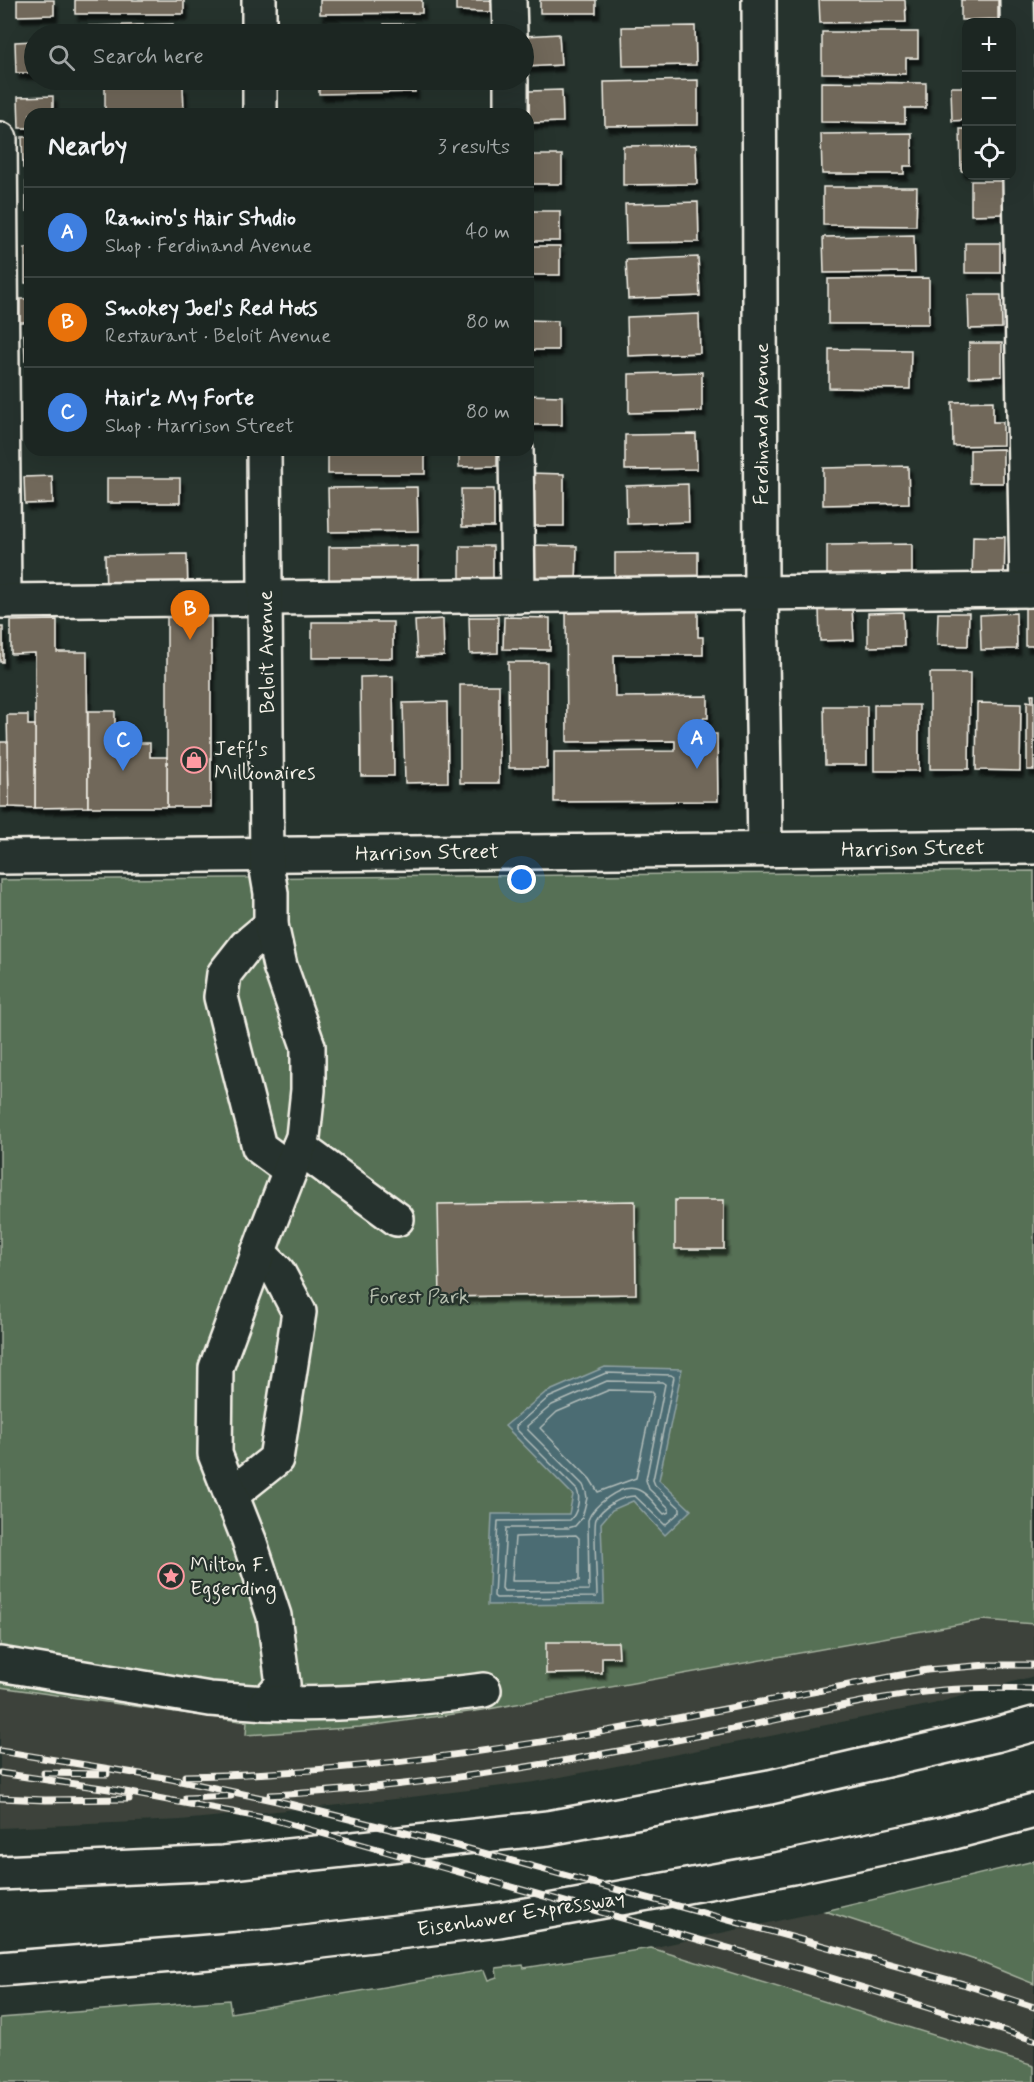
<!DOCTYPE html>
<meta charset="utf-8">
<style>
body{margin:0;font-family:Mynerve,sans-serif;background:#252e2a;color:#f1f3f6}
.controls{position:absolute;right:18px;top:18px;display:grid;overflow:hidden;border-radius:12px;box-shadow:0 6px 24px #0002}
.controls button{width:54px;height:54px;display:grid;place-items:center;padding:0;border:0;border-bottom:2px solid #3a4340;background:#1c2622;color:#f1f3f6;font:30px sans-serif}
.you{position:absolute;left:522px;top:880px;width:21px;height:21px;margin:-15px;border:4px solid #fff;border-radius:50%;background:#1a73e8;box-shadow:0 0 0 9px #1a73e833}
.badge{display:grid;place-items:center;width:39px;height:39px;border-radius:50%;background:#ff9aa2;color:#fff;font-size:20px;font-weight:700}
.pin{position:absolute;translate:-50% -50px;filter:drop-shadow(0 2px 3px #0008)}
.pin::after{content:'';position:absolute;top:32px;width:21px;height:18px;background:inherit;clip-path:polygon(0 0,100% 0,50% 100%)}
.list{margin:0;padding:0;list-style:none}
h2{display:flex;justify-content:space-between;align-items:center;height:78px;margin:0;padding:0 24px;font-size:26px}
h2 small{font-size:20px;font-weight:400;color:#a0a5a5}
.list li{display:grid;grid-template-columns:39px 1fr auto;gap:18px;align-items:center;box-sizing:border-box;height:90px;padding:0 24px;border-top:2px solid #3a4340}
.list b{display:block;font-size:22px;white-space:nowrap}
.list p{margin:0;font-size:20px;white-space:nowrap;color:#a0a5a5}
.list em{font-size:20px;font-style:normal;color:#a0a5a5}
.icon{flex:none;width:33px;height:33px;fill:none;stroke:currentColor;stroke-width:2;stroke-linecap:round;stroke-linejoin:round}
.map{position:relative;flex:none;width:1034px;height:2082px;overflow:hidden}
.search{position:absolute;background:#1c2622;box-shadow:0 6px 24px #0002;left:24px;top:24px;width:510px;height:66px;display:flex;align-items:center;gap:15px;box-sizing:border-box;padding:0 21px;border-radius:33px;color:#a0a5a5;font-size:22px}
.panel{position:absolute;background:#1c2622;box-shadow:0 6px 24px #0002;left:24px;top:108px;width:510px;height:348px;border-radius:18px}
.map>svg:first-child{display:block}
.built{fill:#3c433a}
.green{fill:#567055;stroke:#a5b09e;stroke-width:1.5}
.water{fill:#4c6c73;stroke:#8fa1a2;stroke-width:1.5}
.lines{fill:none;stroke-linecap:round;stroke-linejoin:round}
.shore{stroke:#b1bcb9;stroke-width:1.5}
.building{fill:#71685a;stroke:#f4f1e8;stroke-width:1.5;filter:url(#shadow)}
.minor-casing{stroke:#f4f1e8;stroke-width:38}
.highway-casing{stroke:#f4f1e8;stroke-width:38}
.minor{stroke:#26332d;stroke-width:33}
.highway{stroke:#26332d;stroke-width:33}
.rail-casing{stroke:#f4f1e8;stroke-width:7}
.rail{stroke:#26332d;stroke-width:4.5;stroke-dasharray:14;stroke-linecap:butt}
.labels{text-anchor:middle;stroke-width:4.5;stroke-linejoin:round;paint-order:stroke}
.street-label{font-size:21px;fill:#f4f1e8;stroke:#26332d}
.poi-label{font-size:21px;fill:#f4f1e8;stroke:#26332d;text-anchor:start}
.park-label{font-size:21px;fill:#b5bdad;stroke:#26332d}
</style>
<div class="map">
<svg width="1034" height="2082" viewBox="0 0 1034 2082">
<defs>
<filter id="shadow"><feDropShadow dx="3.5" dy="6" stdDeviation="1.5" flood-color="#0009"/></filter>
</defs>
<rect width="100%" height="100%" fill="#26332d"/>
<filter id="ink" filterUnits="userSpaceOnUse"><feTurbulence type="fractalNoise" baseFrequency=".0167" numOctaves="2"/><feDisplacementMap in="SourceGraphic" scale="12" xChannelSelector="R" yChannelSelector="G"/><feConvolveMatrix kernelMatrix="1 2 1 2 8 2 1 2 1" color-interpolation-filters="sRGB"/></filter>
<g filter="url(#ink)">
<g class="built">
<polygon points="983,1620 1034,1624 1034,1676 933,1704 535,1782 361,1803 181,1820 0,1828 0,1687 248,1722 268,1734 360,1727 483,1710"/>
<polygon points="1034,1861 1034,2066 651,1948 908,1893"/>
</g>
<g class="green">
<polygon points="1034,871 1034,1624 983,1620 483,1710 360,1727 246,1735 247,1722 0,1687 0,880"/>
<polygon points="1034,1861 1034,1984 975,1960 825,1911"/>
<polygon points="651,1948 1034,2066 1034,2082 0,2082 0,2018 229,2000 231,2013 484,1970 488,1980 497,1977 496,1968 523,1965 524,1968"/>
</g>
<polygon class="water" points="605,1367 682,1369 659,1480 691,1510 665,1535 633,1501 612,1510 601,1523 604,1604 488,1605 492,1514 569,1514 573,1495 505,1426 545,1393"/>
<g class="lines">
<g class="shore">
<path d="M606,1373L671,1375L674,1377L653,1480L655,1485L680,1508V1512L665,1525L635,1496C622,1496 602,1507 596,1519C593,1526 597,1583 597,1595L596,1597L496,1598L494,1596L498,1521L570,1520C577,1514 581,1498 577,1490L516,1429V1426L548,1398Z"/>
<path d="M607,1381L662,1382L665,1384L646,1480L649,1489L669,1508V1512L664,1514C656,1506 647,1492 636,1489C620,1484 593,1506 588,1520L589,1590L504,1591L502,1588L506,1528H568L575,1526L582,1518L587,1498L586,1492L583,1485L528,1430L527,1426L552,1405Z"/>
<polygon points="609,1390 651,1391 654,1394 636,1478 598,1492 590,1479 540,1428 557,1412"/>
<polygon points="576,1535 579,1538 579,1581 512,1581 515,1537"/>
</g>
</g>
<g class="building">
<polygon points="17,0 54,0 54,15 17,16"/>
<rect x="75" y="0" width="109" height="14"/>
<polygon points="320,0 422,0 422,13 320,14"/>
<polygon points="456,0 490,0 490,12 456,11"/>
<rect x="540" y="0" width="56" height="13"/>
<polygon points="819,0 905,0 906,22 820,23"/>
<polygon points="961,0 998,0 998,19 961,20"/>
<polygon points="173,24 173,34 89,34 88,26"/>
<polygon points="384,24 413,24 414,34 384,34"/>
<polygon points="695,26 696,65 623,66 622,27"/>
<polygon points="964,27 966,27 966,69 965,69"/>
<polygon points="822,32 918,32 918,58 906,58 906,74 822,73"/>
<polygon points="559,34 561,65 526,67 525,36"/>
<polygon points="34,41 34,73 16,73 15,42"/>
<polygon points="319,80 414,80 415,92 319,94"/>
<polygon points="698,80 698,125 605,126 604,82"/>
<polygon points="821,82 926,83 926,108 905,108 905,123 821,122"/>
<polygon points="105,86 183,86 184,114 105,114"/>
<polygon points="951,87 966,87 966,120 952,121"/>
<polygon points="562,90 563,122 529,123 529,91"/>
<polygon points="53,96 53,114 30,114 30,128 19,128 18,97"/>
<polygon points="960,129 966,129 966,171 961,171"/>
<polygon points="912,133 912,166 904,166 904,174 822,174 821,134"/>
<polygon points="22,137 30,137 30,168 23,168"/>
<polygon points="696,145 697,184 623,185 623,146"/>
<rect x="528" y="155" width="34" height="29"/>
<rect x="26" y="176" width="4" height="35"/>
<polygon points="971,181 1003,181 1004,214 971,215"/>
<polygon points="823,187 917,187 916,226 823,225"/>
<polygon points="698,202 699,242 626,243 625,204"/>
<rect x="528" y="211" width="32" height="30"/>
<polygon points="914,235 915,272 824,273 823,237"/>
<rect x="965" y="243" width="35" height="30"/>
<rect x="528" y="246" width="32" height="29"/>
<rect x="25" y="248" width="5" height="35"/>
<polygon points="698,257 700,296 628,299 626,260"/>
<polygon points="929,278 929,324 828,324 828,279"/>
<polygon points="968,295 1001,295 1002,328 969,329"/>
<rect x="20" y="299" width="10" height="23"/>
<polygon points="699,314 700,353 628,356 627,317"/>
<polygon points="528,320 558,321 558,350 528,350"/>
<polygon points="30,333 30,361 25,361 24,334"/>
<polygon points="969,343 1002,343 1002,376 969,377"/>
<polygon points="829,349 911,350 910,389 829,388"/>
<polygon points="702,372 702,411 629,413 629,374"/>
<polygon points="528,395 562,396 562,425 528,425"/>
<rect x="27" y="400" width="3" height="37"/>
<polygon points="993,401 993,422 1003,422 1003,445 953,446 952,402"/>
<polygon points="696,434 697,469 625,470 625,435"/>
<polygon points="1003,449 1003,483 970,483 970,450"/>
<rect x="328" y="450" width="97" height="24"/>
<polygon points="459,450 497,450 497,466 459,467"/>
<polygon points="908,466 909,503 823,505 823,468"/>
<polygon points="530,473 564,474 564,526 529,526"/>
<polygon points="52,476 53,503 25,504 24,477"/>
<rect x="107" y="478" width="73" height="25"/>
<polygon points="688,484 689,522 627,524 626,486"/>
<polygon points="417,487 418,531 329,532 328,488"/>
<polygon points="461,489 494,489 494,527 462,527"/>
<polygon points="973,536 1005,537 1004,583 972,582"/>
<polygon points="912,544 912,581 827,582 827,545"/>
<polygon points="529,545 577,546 576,584 529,583"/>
<polygon points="418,546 418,590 329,591 329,547"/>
<polygon points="460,546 493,546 493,584 460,585"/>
<polygon points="698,552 698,587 615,588 615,553"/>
<polygon points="187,554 188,592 106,593 105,555"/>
<polygon points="852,608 854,640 820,641 819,609"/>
<rect x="1025" y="608" width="9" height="38"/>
<polygon points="698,611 698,637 703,637 703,655 614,655 615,697 708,696 708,718 703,718 703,734 717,734 718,801 554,802 554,752 675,751 675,741 567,742 566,612"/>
<polygon points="903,612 904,646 868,647 868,613"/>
<rect x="167" y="613" width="44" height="194"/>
<polygon points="938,613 969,613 968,646 937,645"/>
<polygon points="1016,613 1017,649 981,650 980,615"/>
<polygon points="469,617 498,617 498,653 470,654"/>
<polygon points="504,617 550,618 550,650 503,649"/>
<polygon points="443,619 444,656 417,657 415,621"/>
<polygon points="57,620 57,652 87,652 88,807 35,808 35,653 11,654 11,621"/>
<rect x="312" y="622" width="81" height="36"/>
<rect x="0" y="627" width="3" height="35"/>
<polygon points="508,662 547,662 547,768 509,768"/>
<polygon points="930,673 970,673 969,769 930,769"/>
<polygon points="393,676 394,776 361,776 360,677"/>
<rect x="460" y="685" width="39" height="98"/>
<polygon points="1031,694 1034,694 1034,770 1027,770 1027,701 1032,702"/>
<polygon points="447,702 448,782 405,783 403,703"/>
<polygon points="977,703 1021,704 1020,771 976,770"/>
<rect x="874" y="705" width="45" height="66"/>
<polygon points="824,706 867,706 867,765 825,765"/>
<polygon points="88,711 115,711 115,736 127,736 126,743 150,743 150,757 167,757 167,807 88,807"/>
<polygon points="7,715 28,715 28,725 35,725 35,808 9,807"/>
<polygon points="0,742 8,742 9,807 0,807"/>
<rect x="675" y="1200" width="49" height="49"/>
<polygon points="635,1201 636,1294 440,1297 438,1204"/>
<polygon points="546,1642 618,1642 619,1657 602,1657 602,1673 546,1674"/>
</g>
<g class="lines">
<g class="minor-casing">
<g id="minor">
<polyline points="259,0 259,34"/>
<polyline points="509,0 510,34"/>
<polyline points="759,0 761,593 765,849"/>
<polyline points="1017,0 1027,590"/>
<polyline points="260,80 260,114"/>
<polyline points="511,80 511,114"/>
<polyline points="0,139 4,601"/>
<polyline points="516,450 518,596"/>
<polyline points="0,601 1034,590"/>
<polyline points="0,857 1034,847"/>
<polyline points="271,925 246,946 224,974 221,997 259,1147 290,1170"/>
<polyline points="299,1147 397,1219"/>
<polyline points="231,1495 276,1459 299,1312 278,1272 258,1252"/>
<polyline points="0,1664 210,1699 266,1703 283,1684 274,1616 249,1540 215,1454 216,1368 265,1235 303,1137 308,1090 308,1046 280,966 271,925 271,893 267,870 264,450"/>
<path d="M266,1703C339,1706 411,1699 484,1690"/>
</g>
</g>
<g class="highway-casing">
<g id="highway">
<polyline points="0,1873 223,1863 548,1828 770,1787 995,1735 1034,1724"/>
<polyline points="0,1969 271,1947 499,1920 792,1867 946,1834 1034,1811"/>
</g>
</g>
<use href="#minor" class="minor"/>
<use href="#highway" class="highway"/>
<g class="rail-casing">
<g id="rail">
<polyline points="0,1751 171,1779 277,1801 454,1845 963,1984 1034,2007"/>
<polyline points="0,1773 109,1789 275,1820 802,1969 1034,2040"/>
<polyline points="44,1773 107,1774"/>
<path d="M185,1776C435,1773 683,1716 927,1670L987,1665H1034"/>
<path d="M270,1795C414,1788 556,1764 697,1736C778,1721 861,1698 943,1690C973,1688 1004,1688 1034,1689"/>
<polyline points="0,1798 45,1800 129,1799"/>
<polyline points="186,1798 231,1796"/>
</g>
</g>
<use href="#rail" class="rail"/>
</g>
</g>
<defs>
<g id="shop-ring" transform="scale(1.35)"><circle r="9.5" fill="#26332d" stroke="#ff9aa2" stroke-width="1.5"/><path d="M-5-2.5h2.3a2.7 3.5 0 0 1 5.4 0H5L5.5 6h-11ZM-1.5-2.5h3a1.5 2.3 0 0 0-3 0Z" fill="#ff9aa2"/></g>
<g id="sight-ring" transform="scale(1.35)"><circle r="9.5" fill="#26332d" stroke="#ff9aa2" stroke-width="1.5"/><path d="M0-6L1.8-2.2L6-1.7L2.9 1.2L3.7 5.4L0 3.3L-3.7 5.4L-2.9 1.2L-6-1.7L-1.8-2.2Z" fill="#ff9aa2"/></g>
</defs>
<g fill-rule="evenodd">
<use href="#shop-ring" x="194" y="760"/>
<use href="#sight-ring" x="171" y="1576"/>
</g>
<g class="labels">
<g class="street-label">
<text transform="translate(761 424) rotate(-90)" y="7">Ferdinand Avenue</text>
<text transform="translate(266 652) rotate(-91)" y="7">Beloit Avenue</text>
<text transform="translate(913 848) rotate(-1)" y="7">Harrison Street</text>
<text transform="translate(427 852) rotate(-1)" y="7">Harrison Street</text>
<text transform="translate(521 1913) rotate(-9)" y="7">Eisenhower Expressway</text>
</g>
<g class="poi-label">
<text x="214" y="755">Jeff's<tspan x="214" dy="24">Millionaires</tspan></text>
<text x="190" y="1571">Milton F.<tspan x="190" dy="24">Eggerding</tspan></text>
</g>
<g class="park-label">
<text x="419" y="1303">Forest Park</text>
</g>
</g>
</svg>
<div class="controls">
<button>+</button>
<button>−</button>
<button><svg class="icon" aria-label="locate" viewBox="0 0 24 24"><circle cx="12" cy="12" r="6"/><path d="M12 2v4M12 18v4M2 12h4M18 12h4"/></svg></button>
</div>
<div class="you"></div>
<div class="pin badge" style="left:697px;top:769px;background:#3f7fe0">A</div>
<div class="pin badge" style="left:190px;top:640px;background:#e8710a">B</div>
<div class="pin badge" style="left:123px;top:771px;background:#3f7fe0">C</div>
<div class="search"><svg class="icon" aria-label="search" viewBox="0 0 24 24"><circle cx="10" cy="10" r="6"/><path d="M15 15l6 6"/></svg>Search here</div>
<section class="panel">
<h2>Nearby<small>3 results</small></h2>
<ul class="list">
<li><span class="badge" style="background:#3f7fe0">A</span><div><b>Ramiro's Hair Studio</b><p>Shop · Ferdinand Avenue</p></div><em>40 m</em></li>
<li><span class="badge" style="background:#e8710a">B</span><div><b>Smokey Joel's Red Hots</b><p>Restaurant · Beloit Avenue</p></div><em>80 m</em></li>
<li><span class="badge" style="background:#3f7fe0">C</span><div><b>Hair'z My Forte</b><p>Shop · Harrison Street</p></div><em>80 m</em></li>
</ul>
</section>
</div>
